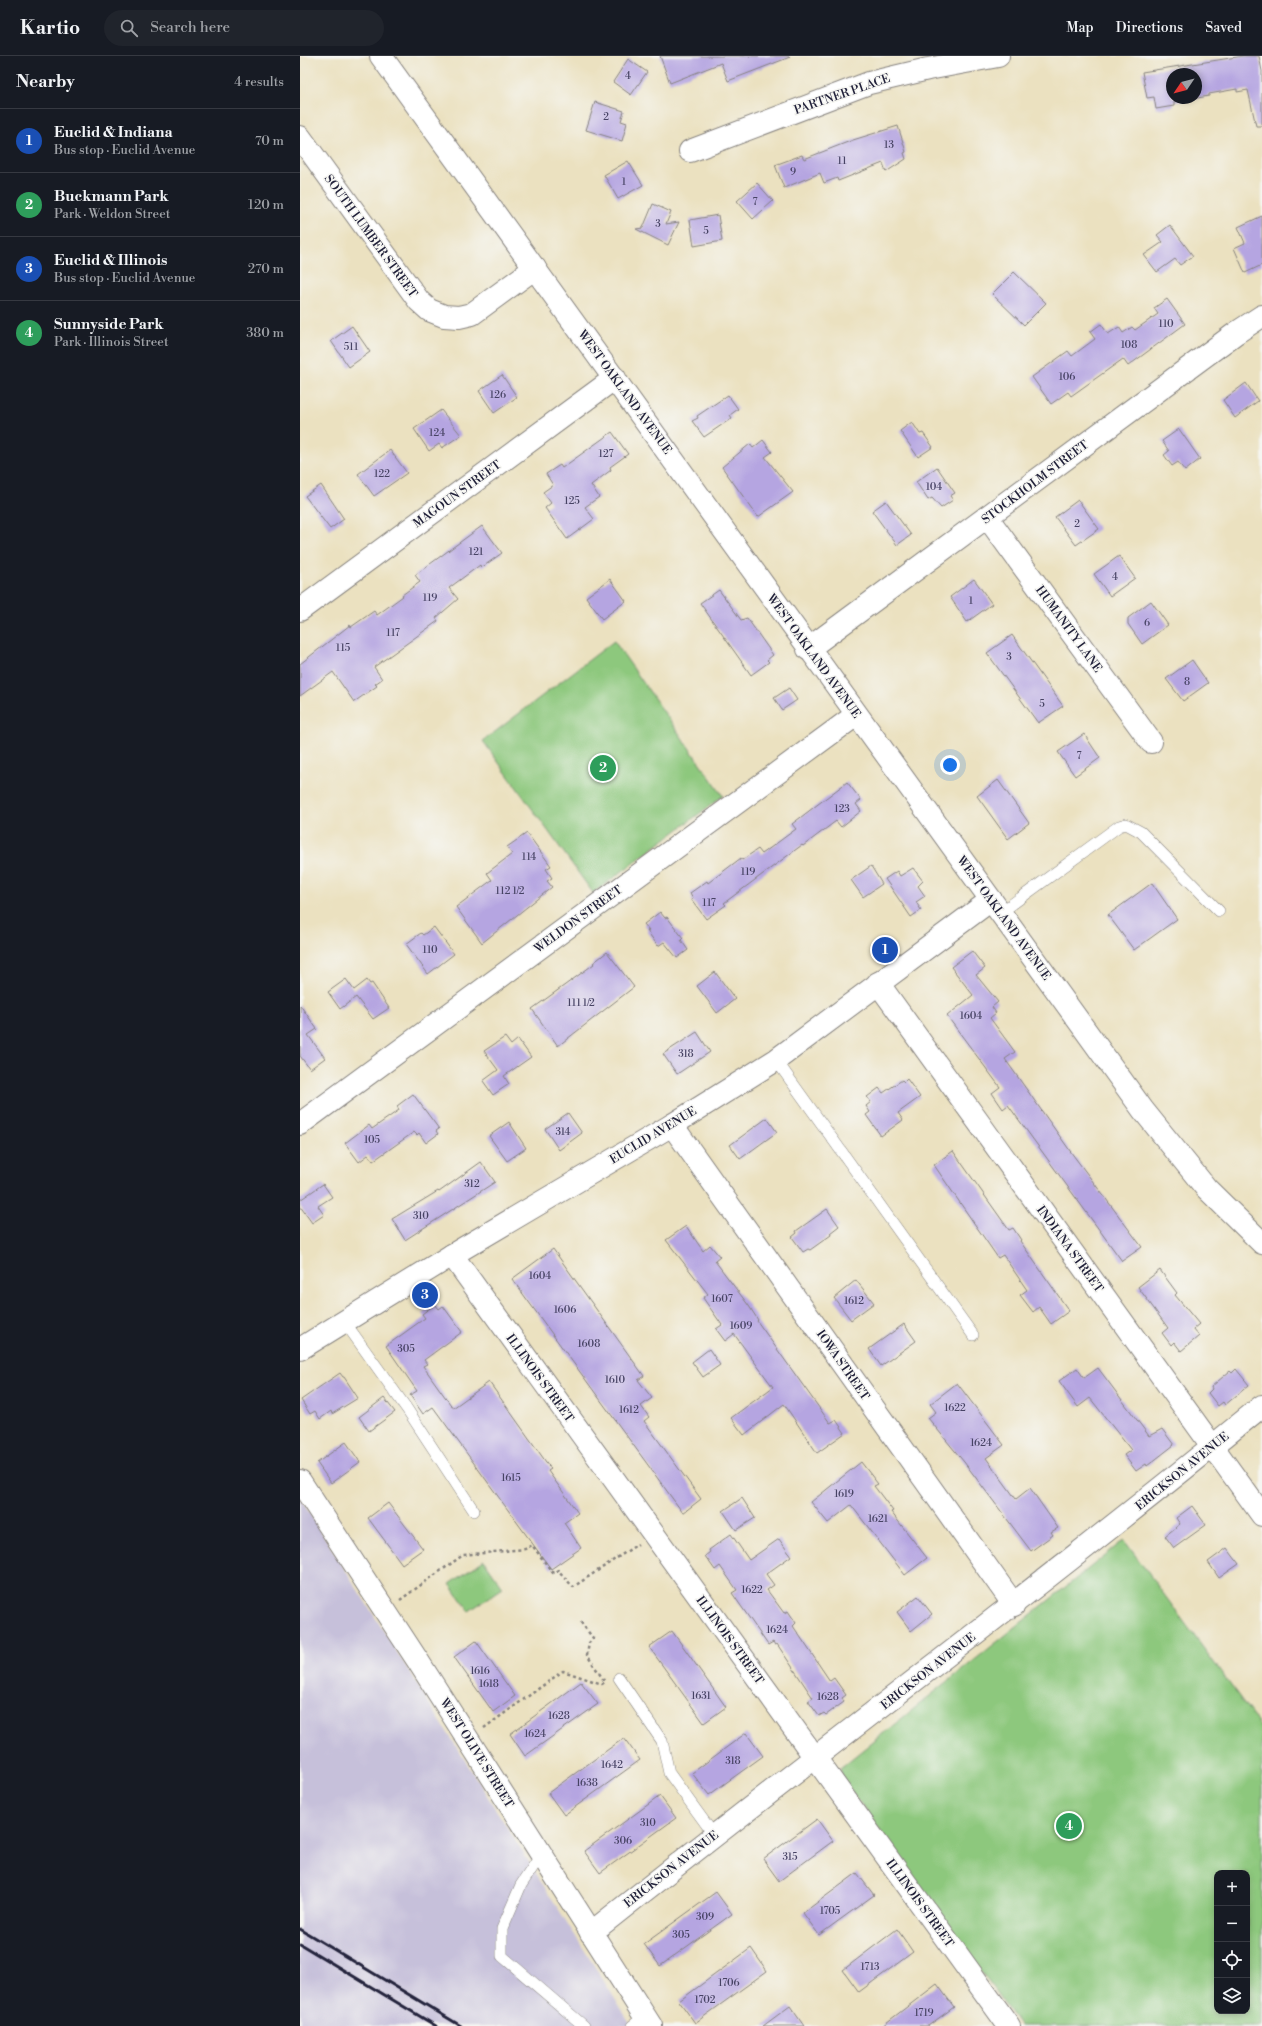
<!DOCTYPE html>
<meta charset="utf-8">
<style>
body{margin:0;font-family:"Libre Bodoni",serif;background:#20242c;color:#f1f3f6}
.controls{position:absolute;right:12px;bottom:12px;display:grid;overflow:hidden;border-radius:8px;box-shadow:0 2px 6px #0003}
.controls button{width:36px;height:36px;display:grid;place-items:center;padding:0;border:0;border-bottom:1px solid #363941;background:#171b24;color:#f1f3f6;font:20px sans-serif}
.compass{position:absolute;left:866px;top:12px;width:36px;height:36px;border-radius:50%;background:#171b24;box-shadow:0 2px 6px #0003;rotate:235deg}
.you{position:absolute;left:650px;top:709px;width:14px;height:14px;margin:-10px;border:3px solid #fff;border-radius:50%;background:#1a73e8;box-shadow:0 0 0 6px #1a73e833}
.badge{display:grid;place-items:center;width:26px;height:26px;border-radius:50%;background:#2563eb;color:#fff;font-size:13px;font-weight:700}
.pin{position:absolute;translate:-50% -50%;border:2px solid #fff;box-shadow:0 1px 4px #0006}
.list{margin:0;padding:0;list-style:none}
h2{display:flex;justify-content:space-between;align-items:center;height:52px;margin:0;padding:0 16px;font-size:17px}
h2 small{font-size:13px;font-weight:400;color:#9ea1a6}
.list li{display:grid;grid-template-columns:26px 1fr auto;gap:12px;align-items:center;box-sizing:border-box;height:64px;padding:0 16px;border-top:1px solid #363941}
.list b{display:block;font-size:15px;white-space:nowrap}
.list p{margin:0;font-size:13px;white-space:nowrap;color:#9ea1a6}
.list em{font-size:13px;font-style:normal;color:#9ea1a6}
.icon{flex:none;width:22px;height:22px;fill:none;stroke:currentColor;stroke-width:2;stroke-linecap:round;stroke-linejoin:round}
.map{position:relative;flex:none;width:962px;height:1970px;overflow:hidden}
header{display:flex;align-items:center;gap:24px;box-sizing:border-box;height:56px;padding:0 20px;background:#171b24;border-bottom:1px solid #363941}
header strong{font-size:19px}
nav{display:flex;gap:22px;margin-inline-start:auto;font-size:14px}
.search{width:280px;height:36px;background:#20242c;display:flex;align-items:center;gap:10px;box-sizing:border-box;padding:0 14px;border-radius:22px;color:#9ea1a6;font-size:15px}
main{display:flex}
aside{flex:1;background:#171b24}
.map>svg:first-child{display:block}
.industrial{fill:#c6c0da}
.green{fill:#8dc87d;stroke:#58755c;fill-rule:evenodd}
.building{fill:#b5a5e1;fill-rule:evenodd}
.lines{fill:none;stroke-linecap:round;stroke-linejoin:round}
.lane-casing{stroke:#86827e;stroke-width:12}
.street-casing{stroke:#86827e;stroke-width:24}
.secondary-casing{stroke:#86827e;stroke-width:24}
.path{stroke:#86827e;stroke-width:2.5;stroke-dasharray:3 3;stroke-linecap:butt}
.lane{stroke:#fff;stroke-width:11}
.street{stroke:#fff;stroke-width:22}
.secondary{stroke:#fff;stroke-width:22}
.rail{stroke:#22223b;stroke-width:3}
.labels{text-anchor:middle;stroke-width:3;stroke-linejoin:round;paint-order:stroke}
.number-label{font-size:10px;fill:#474364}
.street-label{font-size:12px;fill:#22223b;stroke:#f6f6f2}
</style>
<header>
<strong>Kartio</strong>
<div class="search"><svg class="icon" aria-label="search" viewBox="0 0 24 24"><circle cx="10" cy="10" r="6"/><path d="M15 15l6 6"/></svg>Search here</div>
<nav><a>Map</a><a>Directions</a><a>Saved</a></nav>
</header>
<main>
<aside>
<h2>Nearby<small>4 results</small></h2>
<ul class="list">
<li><span class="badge" style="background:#1a4fb4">1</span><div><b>Euclid &amp; Indiana</b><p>Bus stop · Euclid Avenue</p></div><em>70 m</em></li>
<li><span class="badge" style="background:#2e9e5b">2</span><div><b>Buckmann Park</b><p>Park · Weldon Street</p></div><em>120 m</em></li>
<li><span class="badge" style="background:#1a4fb4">3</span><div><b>Euclid &amp; Illinois</b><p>Bus stop · Euclid Avenue</p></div><em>270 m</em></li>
<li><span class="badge" style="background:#2e9e5b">4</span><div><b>Sunnyside Park</b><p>Park · Illinois Street</p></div><em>380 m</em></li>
</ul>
</aside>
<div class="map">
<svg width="962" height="1970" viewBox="0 0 962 1970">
<rect width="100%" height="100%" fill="#f6f6f2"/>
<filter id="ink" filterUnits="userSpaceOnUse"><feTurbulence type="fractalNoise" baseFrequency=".025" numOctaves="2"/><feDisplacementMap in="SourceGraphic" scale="8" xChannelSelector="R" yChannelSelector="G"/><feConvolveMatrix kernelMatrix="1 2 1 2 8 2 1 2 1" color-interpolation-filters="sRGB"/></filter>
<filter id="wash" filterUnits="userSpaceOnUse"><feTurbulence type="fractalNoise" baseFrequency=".012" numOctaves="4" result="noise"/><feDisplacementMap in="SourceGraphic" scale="16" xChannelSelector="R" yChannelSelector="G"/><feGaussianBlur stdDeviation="0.9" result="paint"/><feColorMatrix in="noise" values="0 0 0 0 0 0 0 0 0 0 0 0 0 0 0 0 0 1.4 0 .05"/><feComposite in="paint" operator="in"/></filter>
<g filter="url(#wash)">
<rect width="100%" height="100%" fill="#ebe1c0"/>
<polygon class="industrial" points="0,1442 332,1970 0,1970"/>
<g class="green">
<polygon points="314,585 423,740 293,837 183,685"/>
<path d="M824,1484L962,1672V1970H720L543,1723L540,1712ZM917,1817H947V1955H917Z"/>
<polygon points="184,1504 203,1532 169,1555 150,1528"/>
</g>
<g id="blocks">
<g class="building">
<polygon points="360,0 489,0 490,1 428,25 421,7 370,27"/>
<path d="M943,0H959L962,15V70H956L948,34L937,36V33L909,38V40L874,46V50L856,53L854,41L847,42L842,16ZM872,18H896V42H872Z"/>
<polygon points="328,3 347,16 331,39 313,26"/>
<polygon points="295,46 324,55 321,65 327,67 322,85 286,74"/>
<polygon points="598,70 606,96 604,97 606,103 586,116 583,107 538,125 537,122 524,127 520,117 484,132 475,109 502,99 504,103 553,84"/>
<polygon points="328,105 343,129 318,143 304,119"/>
<polygon points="457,127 473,145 453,163 437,145"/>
<polygon points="353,148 371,156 366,168 379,166 368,189 336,173 343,172"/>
<polygon points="418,159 422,185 394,190 390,164"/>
<polygon points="962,160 962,209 945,217 934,192 945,187 938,171"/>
<polygon points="870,169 893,200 880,209 875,203 857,216 844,199 863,186 857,179"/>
<polygon points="714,216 746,247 724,269 692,238"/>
<polygon points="867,243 885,268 828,310 823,303 771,340 768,336 751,348 732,321 768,295 772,300 795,283 790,276 801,268 808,278 819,271 823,277 832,271 835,274 858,258 854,252"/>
<polygon points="52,270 70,296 49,311 31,285"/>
<polygon points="202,319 217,341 194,357 179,335"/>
<polygon points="946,327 958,345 935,362 923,344"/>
<polygon points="428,339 438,353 430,359 432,362 404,381 392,365 398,362 397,360"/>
<polygon points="141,354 161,379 142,392 139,388 129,395 114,373"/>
<polygon points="612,366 620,378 623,377 633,391 618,401 600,375"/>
<polygon points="879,373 900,403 885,415 878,406 872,410 864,399 869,395 862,385"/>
<polygon points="312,376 328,398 310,411 311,414 291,429 299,441 285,451 294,463 267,483 245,452 251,447 243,436 253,429 246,418 260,409 262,412"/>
<polygon points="463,384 472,396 465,401 493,436 458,461 422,411 450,388 453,392"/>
<polygon points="90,394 107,417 74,440 58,418"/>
<polygon points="637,411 655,437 650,440 653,444 641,452 632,442 628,444 616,426"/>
<polygon points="21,429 44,463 30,473 5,440"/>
<polygon points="778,444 799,473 776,489 755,461"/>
<polygon points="586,445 611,479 597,489 572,455"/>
<polygon points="182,470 202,497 181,512 180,509 149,532 158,543 136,562 138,565 74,611 82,623 75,628 77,630 54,646 33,616 0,640 0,608 50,569 51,571 74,555 77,559 103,540 102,539 120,526 115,519"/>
<polygon points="819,500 835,522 810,540 794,518"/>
<polygon points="310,523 326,545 302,563 286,541"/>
<polygon points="674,523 692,548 667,566 650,541"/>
<polygon points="419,534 441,564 447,562 473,599 467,604 469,606 451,619 400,547"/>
<polygon points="851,545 868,569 842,588 828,568 828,562"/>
<polygon points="712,579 763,650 738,667 687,597"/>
<polygon points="892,604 908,627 883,645 866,623"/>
<polygon points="489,632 497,644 482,654 474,642"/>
<polygon points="784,678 800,702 775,720 758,696"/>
<polygon points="698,724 729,767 708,783 677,740"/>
<polygon points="547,726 561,744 556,748 561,755 541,771 536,765 503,790 502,789 424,847 426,849 406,863 391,843 393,842 390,837 407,825 408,827 441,802 442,804 458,793 462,798 496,773 492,768"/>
<polygon points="227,777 251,810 246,813 252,822 247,825 252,831 182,887 156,851 192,824 187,817 212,798 207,791"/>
<polygon points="571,810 582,828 563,841 551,824"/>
<polygon points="613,812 623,825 618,830 625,840 616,846 621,854 611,861 585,823 597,815 600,820"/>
<polygon points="852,827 877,863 834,894 808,859"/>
<polygon points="360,856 365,862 367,861 383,882 381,884 388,894 377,902 364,886 358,890 347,875 349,874 344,868"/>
<polygon points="134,871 154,898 128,918 106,888 121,877 123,879"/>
<polygon points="672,895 685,912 676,919 698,946 692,951 696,957 690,962 715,996 705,1003 773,1099 842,1191 822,1205 708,1049 703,1053 692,1037 700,1031 647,960 673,939 651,911"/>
<polygon points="307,896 334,931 258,990 232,953 294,908 293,907"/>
<polygon points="415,916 435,943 417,957 397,930"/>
<polygon points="46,923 54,934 67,924 70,928 72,927 89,952 73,963 56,941 40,953 28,936"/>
<polygon points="0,949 17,973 8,979 25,1002 10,1013 0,1000"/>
<polygon points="397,976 410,996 377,1018 363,998"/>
<polygon points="205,981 211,989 218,983 231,1001 204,1020 209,1028 193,1039 183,1025 198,1014 184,995"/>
<polygon points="607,1023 620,1041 598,1057 603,1064 581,1080 566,1059 570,1056 566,1050 571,1046 567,1041 579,1032 583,1037 602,1024 604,1026"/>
<polygon points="113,1038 139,1073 136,1075 138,1078 126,1087 119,1077 117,1079 114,1076 73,1105 68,1099 59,1106 45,1087 69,1069 72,1073 99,1054 97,1050"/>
<polygon points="268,1057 282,1077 259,1094 245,1073"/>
<polygon points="467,1062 477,1076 440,1103 430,1089"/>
<polygon points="209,1066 226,1092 207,1105 189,1080"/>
<polygon points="653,1095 709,1174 713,1172 721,1184 720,1185 769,1255 751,1268 739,1251 733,1256 720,1239 727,1234 703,1199 698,1202 634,1109"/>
<polygon points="181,1106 195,1126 105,1184 92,1163 138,1135 139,1136"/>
<polygon points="23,1128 32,1141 18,1150 24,1159 12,1167 0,1150 0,1144"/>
<polygon points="527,1153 539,1170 530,1177 531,1179 510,1194 508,1193 503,1196 492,1181 497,1177 496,1175"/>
<polygon points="386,1170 403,1195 410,1189 420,1201 415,1205 449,1250 458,1264 457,1265 502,1328 530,1367 536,1364 545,1377 517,1397 484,1348 444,1379 431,1362 473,1331 434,1278 425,1285 416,1273 422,1269 403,1242 408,1238 366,1184"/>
<polygon points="253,1193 344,1320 338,1324 352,1342 341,1350 349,1361 344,1365 401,1443 383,1457 212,1223"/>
<polygon points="860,1214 877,1237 875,1239 899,1268 893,1273 899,1280 881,1295 874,1286 871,1289 862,1277 868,1272 838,1231"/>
<polygon points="556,1224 574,1247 551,1264 534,1242"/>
<polygon points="135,1248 139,1253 143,1250 162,1276 124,1304 127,1308 123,1310 153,1352 189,1326 251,1413 248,1415 278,1457 264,1467 281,1492 251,1513 133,1351 123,1358 110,1339 117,1335 86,1290 125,1262 122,1258"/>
<polygon points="604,1268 616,1285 581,1310 569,1293"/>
<polygon points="409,1293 420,1309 403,1321 392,1306"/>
<polygon points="777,1312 784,1322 798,1312 849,1380 862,1373 874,1389 847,1410 846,1408 836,1415 824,1399 831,1394 790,1342 778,1351 759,1325"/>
<polygon points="936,1313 949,1329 925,1349 923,1346 918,1350 908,1337 912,1333 911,1331 930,1315 932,1317"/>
<polygon points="40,1317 43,1321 44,1321 58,1342 32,1358 31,1355 20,1363 15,1355 10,1358 1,1344"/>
<polygon points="657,1327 704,1389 686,1402 716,1443 730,1432 758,1472 751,1476 753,1479 731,1495 664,1406 628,1362 636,1356 630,1348"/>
<polygon points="84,1342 95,1356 69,1375 59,1361"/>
<polygon points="46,1386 60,1406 31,1427 17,1407"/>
<polygon points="561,1406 578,1428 574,1430 593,1455 591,1456 627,1502 605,1519 551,1449 528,1467 511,1446"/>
<polygon points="442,1442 455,1462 436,1474 423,1455"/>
<polygon points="88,1447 123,1493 102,1508 68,1462"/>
<polygon points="892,1450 906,1469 874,1492 865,1480 880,1468 876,1462"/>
<polygon points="431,1478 449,1504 479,1483 491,1500 466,1518 474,1529 467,1534 484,1557 488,1555 496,1567 493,1570 530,1625 534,1622 546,1639 542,1642 544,1646 526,1659 524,1657 519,1660 508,1645 513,1642 477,1588 475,1589 473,1586 468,1589 432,1537 437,1534 420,1510 415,1514 405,1500 410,1496 409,1494"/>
<polygon points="927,1492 939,1508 919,1522 908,1506"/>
<polygon points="618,1540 632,1558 611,1575 597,1556"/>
<polygon points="372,1575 426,1651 404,1667 349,1591"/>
<polygon points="176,1585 215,1640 193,1656 154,1601"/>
<polygon points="281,1626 298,1648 225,1700 210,1678"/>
<polygon points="446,1677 463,1700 409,1739 392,1717"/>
<polygon points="324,1682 340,1704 264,1759 248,1737"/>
<polygon points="360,1740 376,1762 300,1817 284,1795"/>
<polygon points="517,1763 533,1785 479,1825 463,1803"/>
<polygon points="557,1817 574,1839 519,1879 503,1857"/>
<polygon points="416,1836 432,1858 360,1910 344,1888"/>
<polygon points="597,1873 613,1896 559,1936 543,1914"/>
<polygon points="451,1892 467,1915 395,1967 379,1945"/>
<polygon points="637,1928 654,1951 628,1970 582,1970"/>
<polygon points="490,1950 504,1970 463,1970"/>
</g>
</g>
</g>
<g filter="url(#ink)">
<use href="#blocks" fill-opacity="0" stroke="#86827e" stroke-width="1"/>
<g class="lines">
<g class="lane-casing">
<g id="lane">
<polyline points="700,857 819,770 826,768 841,776 919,855"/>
<polyline points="476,1004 673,1279"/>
<polyline points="44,1265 107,1353 174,1455"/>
<polyline points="319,1622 362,1685 369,1717 414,1779"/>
<polyline points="241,1799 221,1829 202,1873 202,1900 284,1970"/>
<polyline points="332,1970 345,1960"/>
</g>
</g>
<g class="street-casing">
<g id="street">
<polyline points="0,81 119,245 129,254 144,260 159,261 172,258 235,212"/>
<polyline points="390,95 569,27 628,13 698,0"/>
<polyline points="687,461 851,686"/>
<polyline points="0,554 315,322"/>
<polyline points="508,593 936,277 962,260"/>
<polyline points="578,927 962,1459"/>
<polyline points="0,1068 556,659"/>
<polyline points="372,1069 714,1549"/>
<polyline points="152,1199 709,1970"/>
<polyline points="0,1425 118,1605 351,1970"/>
<path d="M291,1877C513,1700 742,1530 962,1350"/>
</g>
</g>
<g class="secondary-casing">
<g id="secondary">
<polyline points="81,0 843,1054 906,1132 962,1187"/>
<polyline points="0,1293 152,1199 372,1069 476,1004 691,844"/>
</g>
</g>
<g class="path">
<polyline points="100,1544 163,1499 225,1493 232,1489 253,1517 258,1514 273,1531 338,1488"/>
<polyline points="184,1672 263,1615 302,1628 305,1626 287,1599 289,1587 293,1582 279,1564"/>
</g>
<use href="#lane" class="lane"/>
<use href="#street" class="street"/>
<use href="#secondary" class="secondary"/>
<g class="rail">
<polyline points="0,1873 161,1970"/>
<polyline points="0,1888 136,1970"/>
</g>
</g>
</g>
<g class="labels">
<g class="number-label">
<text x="328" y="23">4</text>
<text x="306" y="64">2</text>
<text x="589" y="92">13</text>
<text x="542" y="108">11</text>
<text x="493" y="119">9</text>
<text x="324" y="129">1</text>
<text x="455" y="149">7</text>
<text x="358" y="171">3</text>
<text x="406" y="178">5</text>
<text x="866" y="271">110</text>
<text x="829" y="292">108</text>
<text x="51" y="294">511</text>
<text x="767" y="324">106</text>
<text x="198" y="342">126</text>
<text x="137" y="380">124</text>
<text x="306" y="401">127</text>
<text x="82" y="421">122</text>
<text x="634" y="434">104</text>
<text x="272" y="448">125</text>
<text x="777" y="471">2</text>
<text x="176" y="499">121</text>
<text x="815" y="524">4</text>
<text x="130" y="545">119</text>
<text x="671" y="548">1</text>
<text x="847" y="570">6</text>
<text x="93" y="580">117</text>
<text x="43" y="595">115</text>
<text x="709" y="604">3</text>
<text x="887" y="629">8</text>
<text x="742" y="651">5</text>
<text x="779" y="703">7</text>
<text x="542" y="756">123</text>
<text x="229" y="804">114</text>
<text x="448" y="819">119</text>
<text x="210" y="838">112 1/2</text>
<text x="409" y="850">117</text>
<text x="130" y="897">110</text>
<text x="281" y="950">111 1/2</text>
<text x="671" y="963">1604</text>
<text x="386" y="1001">318</text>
<text x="263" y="1079">314</text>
<text x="72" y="1087">105</text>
<text x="172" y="1131">312</text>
<text x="121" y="1163">310</text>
<text x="240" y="1223">1604</text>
<text x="422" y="1246">1607</text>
<text x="554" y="1248">1612</text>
<text x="265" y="1257">1606</text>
<text x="441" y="1273">1609</text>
<text x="289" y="1291">1608</text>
<text x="106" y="1296">305</text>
<text x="315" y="1327">1610</text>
<text x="655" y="1355">1622</text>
<text x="329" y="1357">1612</text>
<text x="681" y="1390">1624</text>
<text x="211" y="1425">1615</text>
<text x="544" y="1441">1619</text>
<text x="578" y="1466">1621</text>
<text x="452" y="1537">1622</text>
<text x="477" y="1577">1624</text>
<text x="180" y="1618">1616</text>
<text x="189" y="1631">1618</text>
<text x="401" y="1643">1631</text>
<text x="528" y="1644">1628</text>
<text x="259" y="1663">1628</text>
<text x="235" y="1681">1624</text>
<text x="433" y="1708">318</text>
<text x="312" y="1712">1642</text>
<text x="287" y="1730">1638</text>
<text x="348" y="1770">310</text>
<text x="323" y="1788">306</text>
<text x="490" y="1804">315</text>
<text x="530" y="1858">1705</text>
<text x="405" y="1864">309</text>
<text x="381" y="1882">305</text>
<text x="570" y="1914">1713</text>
<text x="429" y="1930">1706</text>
<text x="405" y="1947">1702</text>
<text x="624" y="1960">1719</text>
</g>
<g class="street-label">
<text transform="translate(542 38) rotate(-19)" y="4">PARTNER PLACE</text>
<text transform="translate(71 180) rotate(54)" y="4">SOUTH LUMBER STREET</text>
<text transform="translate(325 336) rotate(54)" y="4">WEST OAKLAND AVENUE</text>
<text transform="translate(735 426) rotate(-37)" y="4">STOCKHOLM STREET</text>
<text transform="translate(157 438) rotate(-36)" y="4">MAGOUN STREET</text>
<text transform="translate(769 573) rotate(54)" y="4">HUMANITY LANE</text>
<text transform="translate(514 600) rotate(54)" y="4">WEST OAKLAND AVENUE</text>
<text transform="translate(704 862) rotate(54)" y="4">WEST OAKLAND AVENUE</text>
<text transform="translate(278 863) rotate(-36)" y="4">WELDON STREET</text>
<text transform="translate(353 1079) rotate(-31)" y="4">EUCLID AVENUE</text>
<text transform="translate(770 1193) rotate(54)" y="4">INDIANA STREET</text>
<text transform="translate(543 1309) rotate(55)" y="4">IOWA STREET</text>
<text transform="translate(240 1322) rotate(54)" y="4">ILLINOIS STREET</text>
<text transform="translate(882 1415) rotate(-39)" y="4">ERICKSON AVENUE</text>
<text transform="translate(430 1584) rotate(54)" y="4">ILLINOIS STREET</text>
<text transform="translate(628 1615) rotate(-38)" y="4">ERICKSON AVENUE</text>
<text transform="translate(177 1697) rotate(58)" y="4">WEST OLIVE STREET</text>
<text transform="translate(371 1813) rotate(-38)" y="4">ERICKSON AVENUE</text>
<text transform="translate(620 1847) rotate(54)" y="4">ILLINOIS STREET</text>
</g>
</g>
</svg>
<div class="controls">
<button>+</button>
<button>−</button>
<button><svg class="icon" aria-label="locate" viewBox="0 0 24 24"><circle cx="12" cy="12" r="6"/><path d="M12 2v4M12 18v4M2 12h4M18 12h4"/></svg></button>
<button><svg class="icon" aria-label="layers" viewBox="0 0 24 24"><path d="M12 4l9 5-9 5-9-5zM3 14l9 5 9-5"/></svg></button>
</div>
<svg class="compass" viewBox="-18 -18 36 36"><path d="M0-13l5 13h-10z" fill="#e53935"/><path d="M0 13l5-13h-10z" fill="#9ea1a6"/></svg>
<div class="you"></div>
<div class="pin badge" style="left:585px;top:894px;background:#1a4fb4">1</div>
<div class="pin badge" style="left:303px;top:712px;background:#2e9e5b">2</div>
<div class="pin badge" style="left:125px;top:1239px;background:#1a4fb4">3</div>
<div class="pin badge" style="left:769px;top:1770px;background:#2e9e5b">4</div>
</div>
</main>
